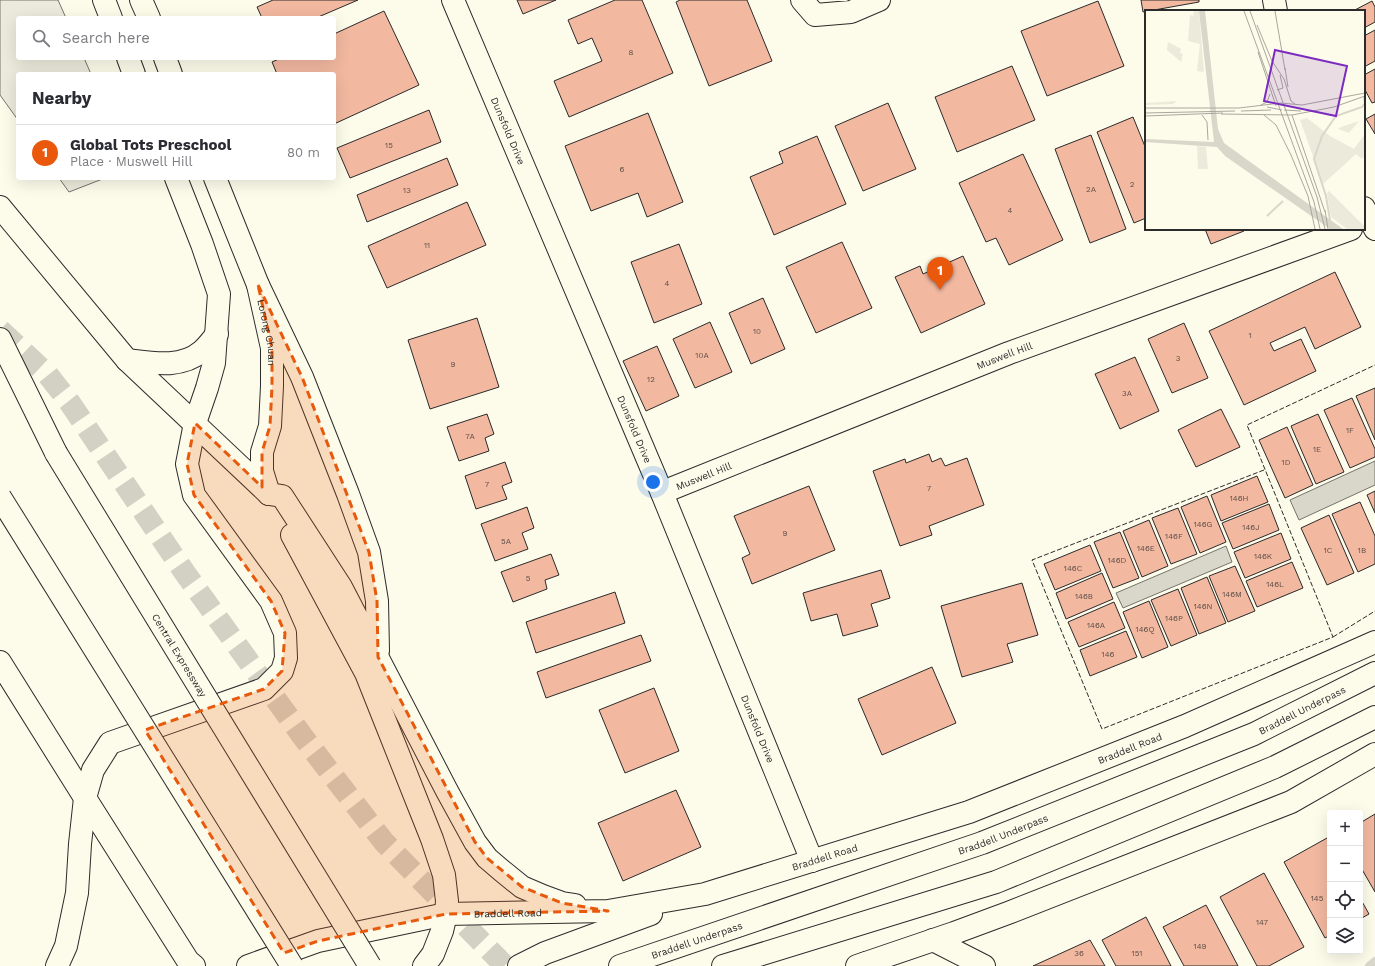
<!DOCTYPE html>
<meta charset="utf-8">
<style>
body{margin:0;font-family:"Work Sans",sans-serif;background:#f7f7f7;color:#2b2b33}
.controls{position:absolute;right:12px;bottom:12px;display:grid;overflow:hidden;border-radius:4px;box-shadow:0 4px 16px #0002}
.controls button{width:36px;height:36px;display:grid;place-items:center;padding:0;border:0;border-bottom:1px solid #e1e1e2;background:#fff;color:#2b2b33;font:20px sans-serif}
.you{position:absolute;left:653px;top:482px;width:14px;height:14px;margin:-10px;border:3px solid #fff;border-radius:50%;background:#1a73e8;box-shadow:0 0 0 6px #1a73e833}
.badge{display:grid;place-items:center;width:26px;height:26px;border-radius:50%;background:#ea580c;color:#fff;font-size:13px;font-weight:700}
.pin{position:absolute;translate:-50% -33px;filter:drop-shadow(0 1px 2px #0008)}
.pin::after{content:'';position:absolute;top:21px;width:14px;height:12px;background:inherit;clip-path:polygon(0 0,100% 0,50% 100%)}
.list{margin:0;padding:0;list-style:none}
h2{display:flex;justify-content:space-between;align-items:center;height:52px;margin:0;padding:0 16px;font-size:17px}
h2 small{font-size:13px;font-weight:400;color:#7c7c81}
.list li{display:grid;grid-template-columns:26px 1fr auto;gap:12px;align-items:center;box-sizing:border-box;height:56px;padding:0 16px;border-top:1px solid #e1e1e2}
.list b{display:block;font-size:15px;white-space:nowrap}
.list p{margin:0;font-size:13px;white-space:nowrap;color:#7c7c81}
.list em{font-size:13px;font-style:normal;color:#7c7c81}
.icon{flex:none;width:22px;height:22px;fill:none;stroke:currentColor;stroke-width:2;stroke-linecap:round;stroke-linejoin:round}
.map{position:relative;flex:none;width:1375px;height:966px;overflow:hidden}
.search{position:absolute;background:#fff;box-shadow:0 4px 16px #0002;left:16px;top:16px;width:320px;height:44px;display:flex;align-items:center;gap:10px;box-sizing:border-box;padding:0 14px;border-radius:4px;color:#7c7c81;font-size:15px}
.panel{position:absolute;background:#fff;box-shadow:0 4px 16px #0002;left:16px;top:72px;width:320px;height:108px;border-radius:4px}
.map>svg:first-child{display:block}
.parking{fill:#eceadb;stroke:#74746e}
.water{fill:#d8d7c9;stroke:#74746e}
.lines{fill:none;stroke-linecap:round;stroke-linejoin:round}
.stream{stroke:#d8d7c9;stroke-width:8}
.building{fill:#f2b8a0;stroke:#2b2b2b}
.motorway-tunnel{stroke:#d3d1c4;stroke-width:22;stroke-dasharray:22 11;stroke-linecap:butt}
.minor-casing{stroke:#2b2b2b;stroke-width:24}
.secondary-casing{stroke:#2b2b2b;stroke-width:24}
.trunk-casing{stroke:#2b2b2b;stroke-width:24}
.motorway-casing{stroke:#2b2b2b;stroke-width:24}
.minor{stroke:#fdfbea;stroke-width:22}
.secondary{stroke:#fdfbea;stroke-width:22}
.trunk{stroke:#fdfbea;stroke-width:22}
.motorway{stroke:#fdfbea;stroke-width:22}
.motorway-bridge-casing{stroke:#2b2b2b;stroke-width:24;stroke-linecap:butt}
.motorway-bridge{stroke:#fdfbea;stroke-width:22}
.fence{stroke:#2b2b2b;stroke-width:1;stroke-dasharray:5 2;stroke-linecap:butt}
.marked{fill:#e8590c;fill-opacity:0.2;stroke:#e8590c;stroke-width:3;stroke-dasharray:8 5;stroke-linejoin:round}
.labels{text-anchor:middle;stroke-width:3;stroke-linejoin:round;paint-order:stroke}
.number-label{font-size:8px;fill:#5d4e48}
.street-label{font-size:10px;fill:#2b2b2b;stroke:#fdfbea}
.inset-river{fill:none;stroke:#d8d7c9;stroke-width:2}
.inset-road{fill:none;stroke:#a9a89e;stroke-width:1}
.view{fill:#7b2cbf;fill-opacity:0.15;stroke:#7b2cbf;stroke-width:2}
.inset-edge{fill:none;stroke:#2b2b2b;stroke-width:2}
</style>
<div class="map">
<svg width="1375" height="966" viewBox="0 0 1375 966">
<rect width="100%" height="100%" fill="#fdfbea"/>
<g class="parking">
<polygon points="0,0 58,0 66,18 18,18 18,58 84,58 91,74 18,74 18,120 0,95"/>
<polygon points="59,178 105,178 69,192"/>
</g>
<g class="water">
<polygon points="1375,461 1375,485 1299,520 1290,500"/>
<polygon points="1226,546 1232,562 1123,608 1116,593"/>
</g>
<g class="lines">
<polyline class="stream" points="1369,966 1375,961"/>
</g>
<g class="building">
<polygon points="273,0 358,0 316,18 262,18 257,7"/>
<polygon points="517,0 556,0 523,14"/>
<polygon points="615,0 642,0 673,73 569,117 554,81 602,61 592,38 578,44 568,20"/>
<polygon points="680,0 747,0 772,61 709,86 676,2"/>
<polygon points="1141,0 1199,0 1199,2 1143,12"/>
<polygon points="1098,1 1124,66 1047,96 1021,31"/>
<polygon points="1372,1 1375,7 1375,22 1364,28 1364,11 1353,11"/>
<polygon points="384,11 419,85 334,124 334,74 277,74 272,62 281,58 334,58 334,34"/>
<polygon points="1375,30 1375,61 1364,67 1364,36"/>
<polygon points="1012,66 1035,120 957,152 935,97"/>
<polygon points="1375,69 1375,102 1372,103 1364,88 1364,75"/>
<polygon points="888,103 916,169 863,191 835,126"/>
<polygon points="429,110 441,142 350,178 337,148"/>
<polygon points="648,113 683,202 647,217 638,193 591,211 565,146"/>
<polygon points="1375,114 1375,134 1366,119"/>
<polygon points="1133,117 1146,149 1146,218 1134,223 1097,132"/>
<polygon points="1091,135 1126,229 1090,243 1055,149"/>
<polygon points="817,136 846,204 774,235 750,177 783,163 779,152"/>
<polygon points="1023,154 1063,240 1009,265 996,238 986,242 959,183"/>
<polygon points="447,158 458,185 367,222 357,195"/>
<polygon points="467,202 486,245 387,288 368,246"/>
<polygon points="1205,229 1243,229 1244,231 1211,244"/>
<polygon points="842,242 872,308 816,333 786,267"/>
<polygon points="679,244 702,304 654,323 631,262"/>
<polygon points="963,256 985,304 921,333 895,277 920,266 923,274"/>
<polygon points="1335,272 1361,327 1315,349 1305,327 1270,343 1274,351 1301,339 1316,371 1244,405 1209,331"/>
<polygon points="763,298 785,349 751,364 729,313"/>
<polygon points="477,318 499,387 430,409 408,340"/>
<polygon points="710,322 732,372 695,388 673,339"/>
<polygon points="1184,323 1208,378 1172,393 1148,339"/>
<polygon points="657,346 679,396 646,411 623,361"/>
<polygon points="1135,357 1159,411 1120,429 1095,374"/>
<polygon points="1375,388 1375,440 1356,396"/>
<polygon points="1352,398 1375,449 1375,457 1350,468 1324,410"/>
<polygon points="1221,409 1240,447 1196,467 1178,430"/>
<polygon points="487,414 494,434 485,438 489,451 459,461 447,427"/>
<polygon points="1318,414 1344,472 1316,484 1291,426"/>
<polygon points="1287,427 1313,485 1285,498 1259,440"/>
<polygon points="929,454 932,462 941,458 945,466 967,458 984,505 929,526 932,535 900,546 873,471 905,459 906,463"/>
<polygon points="505,462 512,482 502,486 507,499 476,509 465,476"/>
<polygon points="1257,476 1268,502 1221,521 1211,495"/>
<polygon points="809,486 835,550 752,584 742,558 750,554 734,516"/>
<polygon points="1375,491 1375,513 1367,495"/>
<polygon points="1207,496 1226,542 1200,553 1181,507"/>
<polygon points="1360,502 1375,536 1375,564 1358,572 1332,514"/>
<polygon points="1269,504 1279,530 1233,549 1222,523"/>
<polygon points="527,507 534,528 522,533 528,549 495,561 481,524"/>
<polygon points="1178,508 1197,554 1171,564 1152,518"/>
<polygon points="1329,515 1354,573 1327,585 1301,528"/>
<polygon points="1149,520 1168,566 1142,577 1123,531"/>
<polygon points="1120,532 1139,578 1113,588 1094,542"/>
<polygon points="1281,533 1291,559 1245,578 1234,552"/>
<polygon points="1090,545 1101,571 1055,590 1044,564"/>
<polygon points="551,554 559,575 545,580 547,589 513,602 501,572"/>
<polygon points="1292,562 1303,588 1257,607 1246,581"/>
<polygon points="1235,566 1255,611 1228,622 1209,576"/>
<polygon points="881,570 890,598 871,604 878,626 843,636 837,614 811,621 803,593"/>
<polygon points="1102,573 1113,599 1066,619 1056,593"/>
<polygon points="1207,577 1226,623 1199,634 1181,588"/>
<polygon points="1022,583 1038,635 1007,644 1013,662 962,677 941,606"/>
<polygon points="1178,589 1197,635 1171,646 1151,600"/>
<polygon points="615,592 625,623 536,653 526,622"/>
<polygon points="1149,601 1168,647 1142,658 1123,612"/>
<polygon points="1114,602 1125,628 1079,647 1068,622"/>
<polygon points="1126,631 1137,657 1090,676 1080,650"/>
<polygon points="641,635 651,661 546,698 537,672"/>
<polygon points="932,667 956,723 882,755 858,699"/>
<polygon points="654,688 679,751 625,773 599,710"/>
<polygon points="676,790 701,847 623,881 598,823"/>
<polygon points="1375,814 1375,892 1360,866 1360,823"/>
<polygon points="1327,838 1330,843 1330,935 1325,938 1284,862"/>
<polygon points="1264,873 1304,947 1269,966 1257,966 1220,897"/>
<polygon points="1360,898 1369,914 1360,919"/>
<polygon points="1206,905 1238,966 1184,966 1163,927"/>
<polygon points="1146,917 1171,966 1116,966 1102,940"/>
<polygon points="1090,940 1105,966 1033,966"/>
</g>
<g class="lines">
<polyline class="motorway-tunnel" points="0,330 48,375 70,403 185,573 303,737 384,842 505,966"/>
<g class="minor-casing">
<g id="minor">
<path id="s1" d="M453,0L662,493L812,861"/>
<polyline points="802,0 815,15 851,12 879,0"/>
<polyline points="1274,0 1276,11"/>
<polyline points="1364,208 1375,229"/>
<path id="s2" d="M662,493L673,488L1009,353L1351,229"/>
<polyline points="933,940 984,966"/>
</g>
</g>
<g class="secondary-casing">
<g id="secondary">
<polyline points="104,0 111,18"/>
<polyline points="141,0 149,18"/>
<polyline points="128,58 134,74"/>
<polyline points="165,58 171,74"/>
<polyline points="176,178 202,244 219,294 214,363 207,388 195,423"/>
<path id="s3" d="M215,178L258,285L272,348V386L270,426L262,452V471L269,494"/>
</g>
</g>
<g class="trunk-casing">
<g id="trunk">
<polyline points="258,285 302,377 348,494 369,552 377,601 378,651"/>
<polyline points="269,494 282,496 341,587 447,791 475,842 487,858 501,870 522,887 543,896 562,903 575,905"/>
<polyline points="292,535 366,673 432,839 444,875 447,901 446,914 442,931 433,954 424,966"/>
<polyline points="85,798 188,961 194,966"/>
<polyline points="57,966 66,946 77,893 80,844 85,798 93,770 110,743 264,689 282,671 286,658 285,633 271,601 194,495 187,464 195,423"/>
<path id="s4" d="M248,966L318,941L446,914L608,911L705,894L969,812L1185,726L1375,642"/>
<polyline points="519,966 545,953 651,914"/>
<path id="s5" d="M620,966L982,843L1254,734L1375,673"/>
<polyline points="723,966 996,882 1275,767 1375,717"/>
<polyline points="857,966 954,933 1008,913 1291,802 1375,754"/>
</g>
</g>
<g class="motorway-casing">
<g id="motorway">
<polyline points="0,207 127,360 269,494"/>
<polyline points="0,339 56,453"/>
<path d="M127,360C152,363 181,369 202,351C208,346 212,340 217,334"/>
<polyline points="0,662 85,798"/>
<polyline points="861,966 866,963"/>
</g>
</g>
<use href="#minor" class="minor"/>
<use href="#secondary" class="secondary"/>
<use href="#trunk" class="trunk"/>
<use href="#motorway" class="motorway"/>
<g class="motorway-bridge-casing">
<g id="motorway-bridge">
<path id="s6" d="M56,453L370,966"/>
<polyline points="0,497 292,966"/>
</g>
</g>
<use href="#motorway-bridge" class="motorway-bridge"/>
<g class="fence">
<polyline points="1264,470 1032,560 1102,729 1333,637 1247,425 1375,365"/>
<polyline points="1333,637 1375,611"/>
</g>
</g>
<path class="marked" d="M258,285L302,377L369,552L377,601L378,657L475,842L487,858L522,887L562,903L608,911L446,914L318,941L284,953L145,730L264,689L282,671L285,633L271,601L194,495L187,464L195,423L262,487V452L270,426L272,386V348Z"/>
<g class="labels">
<g class="number-label">
<text x="631" y="55">8</text>
<text x="389" y="148">15</text>
<text x="622" y="172">6</text>
<text x="1132" y="187">2</text>
<text x="1091" y="192">2A</text>
<text x="407" y="193">13</text>
<text x="1010" y="213">4</text>
<text x="427" y="248">11</text>
<text x="667" y="286">4</text>
<text x="757" y="334">10</text>
<text x="1250" y="338">1</text>
<text x="702" y="358">10A</text>
<text x="1178" y="361">3</text>
<text x="453" y="367">9</text>
<text x="651" y="382">12</text>
<text x="1127" y="396">3A</text>
<text x="1350" y="433">1F</text>
<text x="470" y="439">7A</text>
<text x="1317" y="452">1E</text>
<text x="1286" y="465">1D</text>
<text x="487" y="487">7</text>
<text x="929" y="491">7</text>
<text x="1239" y="501">146H</text>
<text x="1203" y="527">146G</text>
<text x="1251" y="530">146J</text>
<text x="785" y="536">9</text>
<text x="1174" y="539">146F</text>
<text x="506" y="544">5A</text>
<text x="1146" y="551">146E</text>
<text x="1328" y="553">1C</text>
<text x="1362" y="553">1B</text>
<text x="1263" y="559">146K</text>
<text x="1117" y="563">146D</text>
<text x="1073" y="571">146C</text>
<text x="528" y="581">5</text>
<text x="1275" y="587">146L</text>
<text x="1232" y="597">146M</text>
<text x="1084" y="599">146B</text>
<text x="1203" y="609">146N</text>
<text x="1174" y="621">146P</text>
<text x="1096" y="628">146A</text>
<text x="1145" y="632">146Q</text>
<text x="1108" y="657">146</text>
<text x="1317" y="901">145</text>
<text x="1262" y="925">147</text>
<text x="1200" y="949">149</text>
<text x="1079" y="956">36</text>
<text x="1137" y="956">151</text>
</g>
<g class="street-label">
<text dy="4" stroke="none"><textPath href="#s1" startOffset="142">Dunsfold Drive</textPath></text>
<text dy="4" stroke="none"><textPath href="#s3" startOffset="164">Lorong Chuan</textPath></text>
<text dy="4" stroke="none"><textPath href="#s2" startOffset="369">Muswell Hill</textPath></text>
<text dy="4" stroke="none"><textPath href="#s1" startOffset="466">Dunsfold Drive</textPath></text>
<text dy="4" stroke="none"><textPath href="#s2" startOffset="45">Muswell Hill</textPath></text>
<text dy="4" stroke="none"><textPath href="#s6" startOffset="237">Central Expressway</textPath></text>
<text dy="4" stroke="none"><textPath href="#s5" startOffset="729">Braddell Underpass</textPath></text>
<text dy="4" stroke="none"><textPath href="#s1" startOffset="790">Dunsfold Drive</textPath></text>
<text dy="4" stroke="none"><textPath href="#s4" startOffset="915">Braddell Road</textPath></text>
<text dy="4" stroke="none"><textPath href="#s5" startOffset="405">Braddell Underpass</textPath></text>
<text dy="4" stroke="none"><textPath href="#s4" startOffset="591">Braddell Road</textPath></text>
<text dy="4" stroke="none"><textPath href="#s4" startOffset="267">Braddell Road</textPath></text>
<text dy="4" stroke="none"><textPath href="#s5" startOffset="81">Braddell Underpass</textPath></text>
</g>
</g>
<g transform="translate(1145 10)">
<rect width="220" height="220" fill="#fdfbea"/>
<path d="M49,1H54L59,62L52,61L55,34L43,31L45,5L48,6ZM23,32L36,39L35,43L38,44L36,52L22,40ZM32,91L28,94L0,95V93ZM162,108L185,126L209,139L220,124V146L217,149L211,144L178,174L155,110ZM214,111L204,123L193,119L196,117ZM52,136L61,137L63,159H53ZM184,181L220,217V219H202L186,207L182,183Z" fill="#ecebdb"/>
<path d="M54,1H60L73,119L79,133L198,219H185L80,146L72,137L0,132V129L69,132Z" fill="#d8d7c9"/>
<path class="inset-river" d="M122,206L138,191M185,210L181,186L169,149L177,126L191,106L217,97L220,93L219,87"/>
<path class="inset-road" d="M99,1L169,192L175,219M105,1L172,187L180,219M130,1L140,60M112,15L127,51L139,69L146,91L150,94M113,42L131,96M140,58L143,77M132,80L138,78L135,65M116,95L122,92L125,84M122,97L137,100M0,98H94L136,93L157,95L220,83M139,100L156,101M96,101L126,100M0,103L90,101M76,104L147,105L189,97L220,86M57,105L62,112L63,130M119,105L131,115L146,145L163,186L170,219M147,105L180,202M0,106L78,103M180,200L183,219"/>
<path class="view" d="M130,40L202,56L191,106L119,91Z"/>
<rect width="220" height="220" class="inset-edge"/>
</g>
</svg>
<div class="controls">
<button>+</button>
<button>−</button>
<button><svg class="icon" aria-label="locate" viewBox="0 0 24 24"><circle cx="12" cy="12" r="6"/><path d="M12 2v4M12 18v4M2 12h4M18 12h4"/></svg></button>
<button><svg class="icon" aria-label="layers" viewBox="0 0 24 24"><path d="M12 4l9 5-9 5-9-5zM3 14l9 5 9-5"/></svg></button>
</div>
<div class="you"></div>
<div class="pin badge" style="left:940px;top:290px">1</div>
<div class="search"><svg class="icon" aria-label="search" viewBox="0 0 24 24"><circle cx="10" cy="10" r="6"/><path d="M15 15l6 6"/></svg>Search here</div>
<section class="panel">
<h2>Nearby<small></small></h2>
<ul class="list">
<li><span class="badge">1</span><div><b>Global Tots Preschool</b><p>Place · Muswell Hill</p></div><em>80 m</em></li>
</ul>
</section>
</div>
